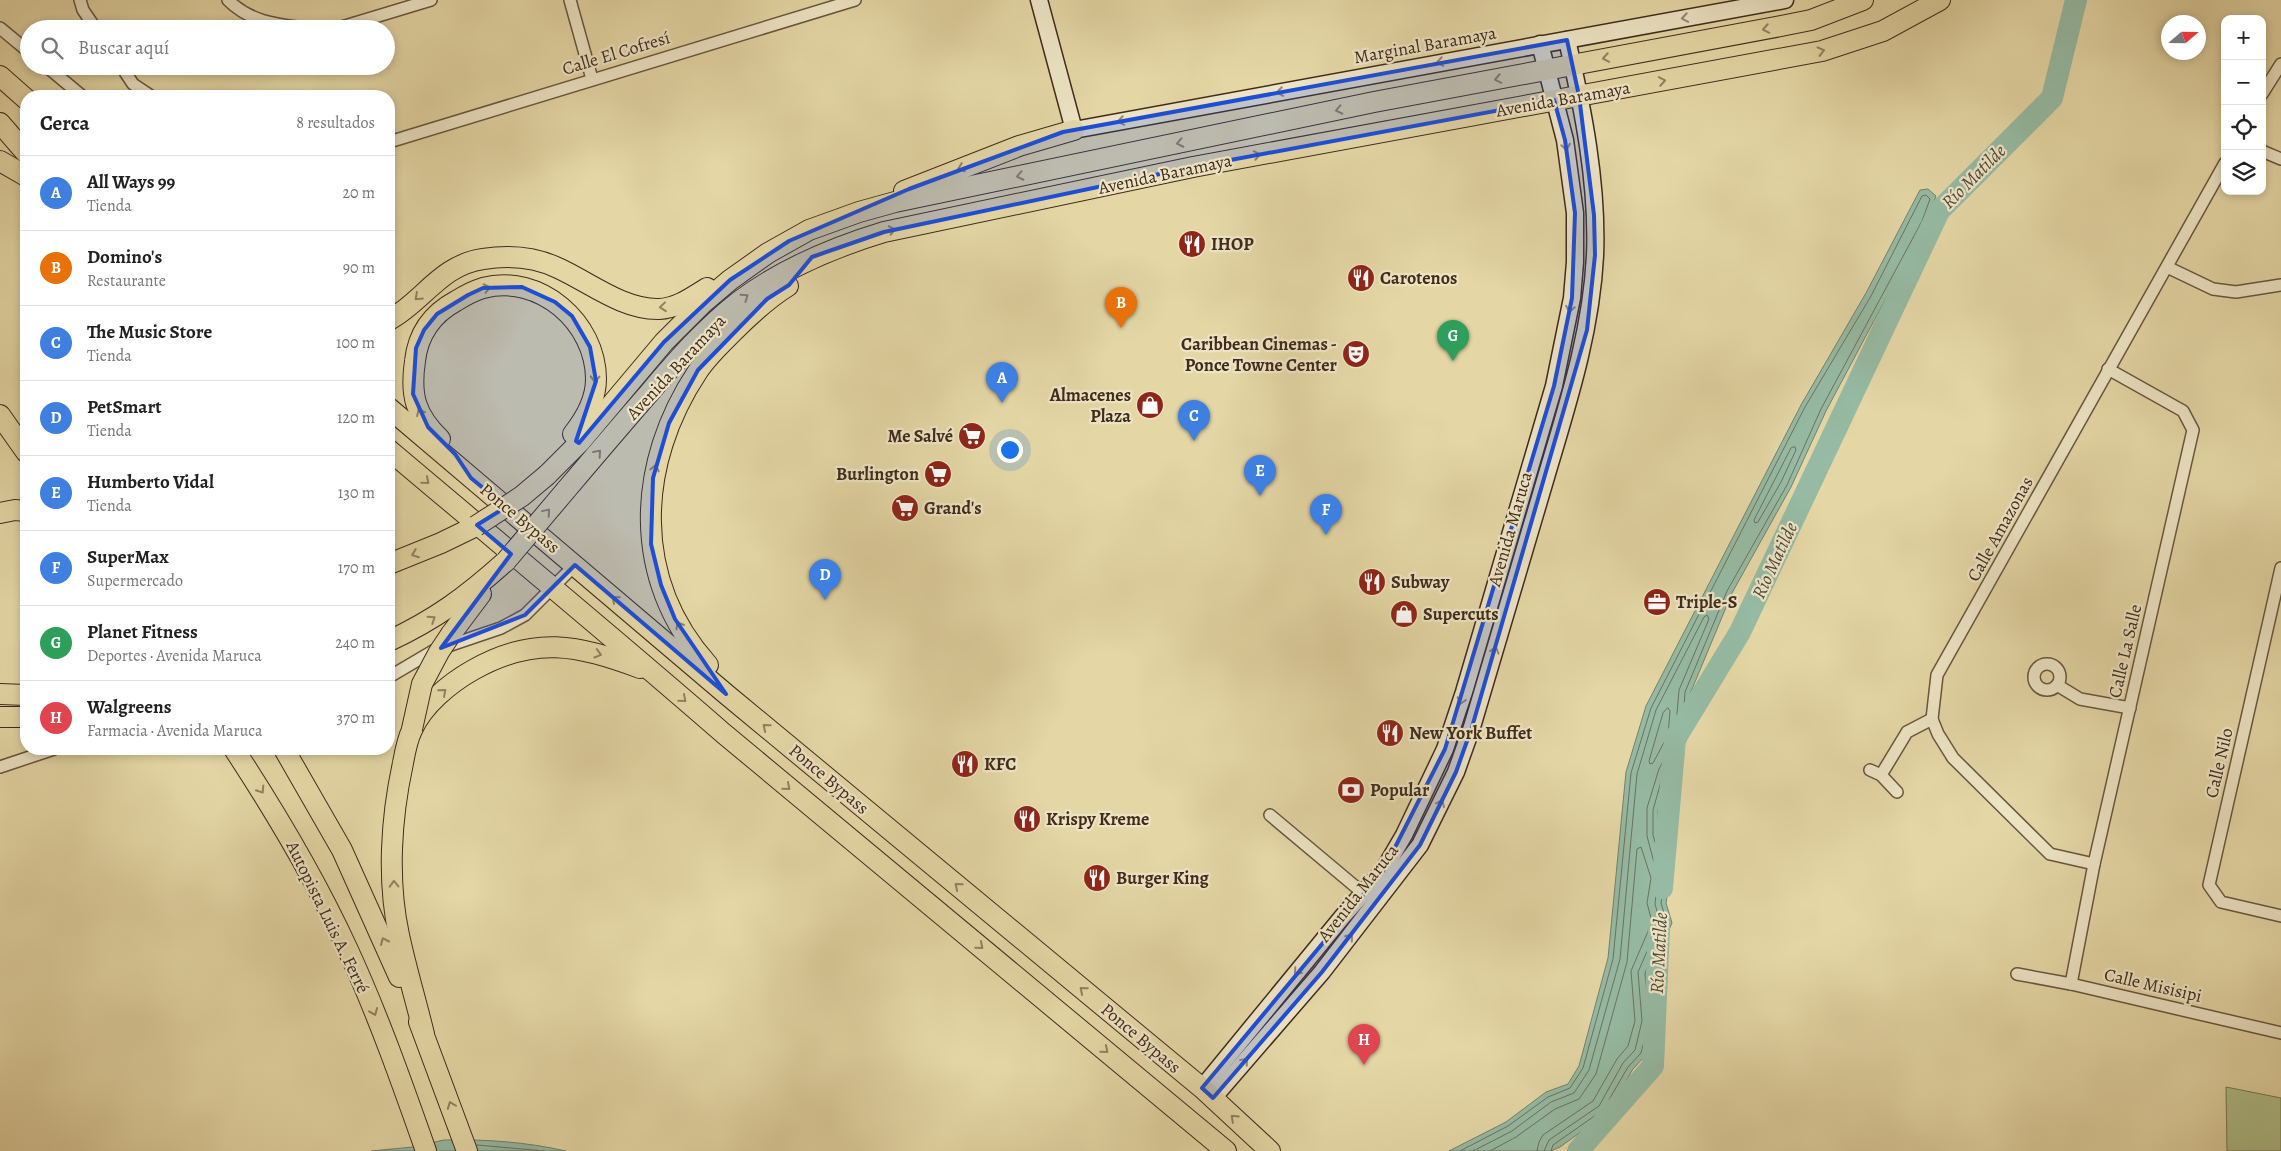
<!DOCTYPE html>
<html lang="es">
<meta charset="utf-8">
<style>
body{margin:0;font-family:Alegreya,serif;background:#f6f6f6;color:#222}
.controls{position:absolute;right:15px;top:15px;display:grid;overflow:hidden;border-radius:10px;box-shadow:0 2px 8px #0003}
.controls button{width:45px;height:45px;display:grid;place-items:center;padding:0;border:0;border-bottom:1px solid #e0e0e0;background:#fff;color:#222;font:25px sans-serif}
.compass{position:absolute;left:2161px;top:15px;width:45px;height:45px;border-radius:50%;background:#fff;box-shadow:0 2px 8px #0003;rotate:70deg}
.you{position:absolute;left:1009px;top:449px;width:18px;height:18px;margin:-12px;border:4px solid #fff;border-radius:50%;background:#1a73e8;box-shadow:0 0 0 8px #1a73e833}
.badge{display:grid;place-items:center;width:32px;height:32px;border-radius:50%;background:#b45309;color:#fff;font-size:16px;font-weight:700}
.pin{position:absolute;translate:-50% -41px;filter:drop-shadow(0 1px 2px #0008)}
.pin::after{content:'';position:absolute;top:26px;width:18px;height:15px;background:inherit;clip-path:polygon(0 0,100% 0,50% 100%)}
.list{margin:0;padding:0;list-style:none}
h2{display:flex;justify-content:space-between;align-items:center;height:65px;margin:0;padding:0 20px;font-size:21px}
h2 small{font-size:16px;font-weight:400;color:#767676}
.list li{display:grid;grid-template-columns:32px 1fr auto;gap:15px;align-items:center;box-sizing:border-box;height:75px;padding:0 20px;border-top:1px solid #e0e0e0}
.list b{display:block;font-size:19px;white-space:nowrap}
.list p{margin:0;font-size:16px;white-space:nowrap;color:#767676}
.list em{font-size:16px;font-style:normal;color:#767676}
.icon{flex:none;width:28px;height:28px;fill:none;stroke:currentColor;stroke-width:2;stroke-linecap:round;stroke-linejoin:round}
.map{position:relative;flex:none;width:2281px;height:1151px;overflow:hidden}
.search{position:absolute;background:#fff;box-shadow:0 2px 8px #0003;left:20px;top:20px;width:375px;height:55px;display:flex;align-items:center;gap:12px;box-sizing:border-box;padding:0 18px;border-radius:28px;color:#767676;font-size:19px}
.panel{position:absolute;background:#fff;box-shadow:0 2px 8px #0003;left:20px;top:90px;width:375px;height:665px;border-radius:20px}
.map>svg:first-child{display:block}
.green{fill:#afbf8a;stroke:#787554}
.water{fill:#96baa3;stroke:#74816d}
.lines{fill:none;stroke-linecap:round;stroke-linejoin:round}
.shore{stroke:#6b7260;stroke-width:1}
.river{stroke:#96baa3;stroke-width:22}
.street-casing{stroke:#69563f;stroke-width:14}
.secondary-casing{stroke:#402b1d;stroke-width:19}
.highway-casing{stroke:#402b1d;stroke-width:22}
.street{stroke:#ede4c4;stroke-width:11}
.secondary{stroke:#ede4c4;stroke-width:16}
.highway{stroke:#e4d6a5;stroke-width:20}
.highway-bridge-casing{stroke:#402b1d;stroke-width:22;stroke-linecap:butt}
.highway-bridge{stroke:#e4d6a5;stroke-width:20}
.oneway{stroke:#968870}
.oneway2{stroke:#928061}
.marked{fill:#1d4ed8;fill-opacity:0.2;stroke:#1d4ed8;stroke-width:4;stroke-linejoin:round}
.labels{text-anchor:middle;stroke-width:4.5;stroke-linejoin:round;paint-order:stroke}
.street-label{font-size:18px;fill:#402b1d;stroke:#ede4c4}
.poi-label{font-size:18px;font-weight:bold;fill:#402b1d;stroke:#ede4c4;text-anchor:start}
.water-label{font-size:19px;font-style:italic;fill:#514838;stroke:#ede4c4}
</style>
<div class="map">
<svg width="2281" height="1151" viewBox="0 0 2281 1151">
<rect width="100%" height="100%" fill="#e4d6a5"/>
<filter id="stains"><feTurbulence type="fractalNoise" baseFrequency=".004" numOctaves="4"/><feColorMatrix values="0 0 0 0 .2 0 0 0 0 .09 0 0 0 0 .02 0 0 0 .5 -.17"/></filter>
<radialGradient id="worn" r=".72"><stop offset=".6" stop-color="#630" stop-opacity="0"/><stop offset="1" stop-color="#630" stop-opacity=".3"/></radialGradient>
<polygon class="green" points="2226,1087 2281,1098 2281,1151 2227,1151"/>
<g class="water">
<polygon points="1928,189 1936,196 1926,223 1826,411 1791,487 1732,593 1690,694 1686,741 1669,773 1658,810 1658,835 1670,877 1666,903 1672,923 1649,974 1654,1022 1645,1056 1633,1069 1607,1113 1560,1147 1551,1151 1449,1151 1506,1122 1546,1092 1568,1084 1579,1066 1608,958 1626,772 1646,706 1801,405 1866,293 1920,190"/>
<path d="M444,1140C485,1139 526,1142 566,1151H371L413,1147Z"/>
</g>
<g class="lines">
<g class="shore">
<polygon points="1795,447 1796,450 1781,482 1758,522 1755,523 1754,520 1791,448"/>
<polygon points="1668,708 1670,711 1668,735 1653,763 1650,764 1649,761 1663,713"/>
<polyline points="477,1145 544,1151"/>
<polyline points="1460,1151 1508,1126 1548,1097 1570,1088 1583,1068 1613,959 1631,773 1651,708 1805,407 1871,296 1922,196 1926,195 1930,199 1922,221 1821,409 1787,485 1727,591 1685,692 1682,739 1664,771 1653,810 1653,835 1665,877 1661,903 1667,922 1645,973 1649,1022 1641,1053 1628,1067 1603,1110 1553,1145 1551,1151"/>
<polyline points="1473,1151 1512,1131 1551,1102 1574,1093 1589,1070 1620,959 1637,774 1656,710 1704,617 1707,615 1709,619 1679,690 1675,738 1659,769 1647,808 1647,836 1658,878 1655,904 1660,922 1638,972 1642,1021 1635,1050 1623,1063 1599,1106 1549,1140 1544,1151"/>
<polyline points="1490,1151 1516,1137 1555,1109 1579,1099 1596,1074 1627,962 1637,849 1641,847 1651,878 1647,903 1652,922 1631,971 1635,1021 1628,1046 1617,1059 1593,1101 1543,1135 1539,1142 1537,1151"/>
</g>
<g class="river">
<polyline points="1662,888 1675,739 1740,632 1939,211 2052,98 2076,0"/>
<polyline points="1578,1151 1653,1066 1659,928"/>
</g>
<g class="street-casing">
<g id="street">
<polyline points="80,0 83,10 96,29"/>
<path d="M228,0C252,24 282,25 313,29"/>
<polyline points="570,0 592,79"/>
<polyline points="0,28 29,52"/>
<polyline points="335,29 431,0"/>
<polyline points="46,66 82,96"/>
<polyline points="121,66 133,84 151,96"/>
<polyline points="2262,94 2281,64"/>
<polyline points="389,142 855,0"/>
<polyline points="2262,151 2281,159"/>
<polyline points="2167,267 2213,289 2236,292 2281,285"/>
<polyline points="2281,568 2209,885 2221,902 2281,916"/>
<circle cx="2047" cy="677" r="13"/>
<polyline points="389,677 433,651 501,628 525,615 575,565"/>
<polyline points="2057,685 2080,699 2130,708"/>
<polyline points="0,767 54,749"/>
<polyline points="1870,770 1881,775 1897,792"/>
<polyline points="1881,775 1907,732 1932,719"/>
<polyline points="1270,815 1363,893"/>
<polyline points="2094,864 2050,854 1953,758 1938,734 1932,719 1937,675 2225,163"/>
<polyline points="2017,974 2071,984 2281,1033"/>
<polyline points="2071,984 2094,864 2193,430 2183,411 2108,369"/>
</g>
</g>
<g class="secondary-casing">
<g id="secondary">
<polyline points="1039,0 1074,130 1785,0"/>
<polyline points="1202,1088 1343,916 1383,871 1404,835 1445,749 1464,692 1554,386 1572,298 1575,262 1575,213 1565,140 1540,44"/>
<path d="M1213,1098L1322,972L1420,845L1456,772L1472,727C1496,646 1520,565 1544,484C1566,409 1591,335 1595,256C1598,184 1583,109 1567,40"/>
</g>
</g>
<g class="highway-casing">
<g id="highway">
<polyline points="0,76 26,99"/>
<polyline points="0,123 26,153"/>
<polyline points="0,161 26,176"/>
<polyline points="904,191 1019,146 1074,130"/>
<path d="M389,320C423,302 440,265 483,259C508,255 535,257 558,268C589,282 623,310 659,309C678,308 692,297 707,288"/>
<polyline points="389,408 726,694 1202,1088 1270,1151"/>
<polyline points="0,415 26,452"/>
<path d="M440,439C415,415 410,395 415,361C418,334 432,314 456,301C464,296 473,291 483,288C540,273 596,323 596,379C596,399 585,419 573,434"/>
<path d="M389,450C500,544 613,637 723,733L1226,1151"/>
<polyline points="547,475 580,442 664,342 704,302 730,280 768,253 809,230 859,212 895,202 1374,102 1781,26 1811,20 1863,0"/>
<path d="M566,490C594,457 622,424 650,392C677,360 705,328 738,302C782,269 831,248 884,232L1193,167L1822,51L1883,31L1940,0"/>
<polyline points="0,513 15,510 26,511"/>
<polyline points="389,564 441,543 476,526"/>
<polyline points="451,634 481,594"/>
<path d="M389,641C436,619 467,596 506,561"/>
<path d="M708,665C631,579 636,464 698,371C707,357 721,344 733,332C751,314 767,299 788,286"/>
<polyline points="0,694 26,695"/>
<polyline points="0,717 26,717"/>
<path d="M234,749C276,813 316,880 348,950C378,1015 402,1083 426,1151"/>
<polyline points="284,749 342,850 399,977"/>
<polyline points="419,1022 467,1151"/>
<path d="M424,1034C416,1001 406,968 399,935C387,880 391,818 403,763C405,752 407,740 412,730C423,705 450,683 473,670C535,635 577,645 640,668"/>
</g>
</g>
<use href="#street" class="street"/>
<use href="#secondary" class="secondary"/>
<use href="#highway" class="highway"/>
<g class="highway-bridge-casing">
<g id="highway-bridge">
<polyline points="476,526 522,496 547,475"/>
<polyline points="506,561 566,490"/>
<polyline points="412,729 422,684 439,652 451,634"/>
</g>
</g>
<use href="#highway-bridge" class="highway-bridge"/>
</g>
<defs><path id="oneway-chevron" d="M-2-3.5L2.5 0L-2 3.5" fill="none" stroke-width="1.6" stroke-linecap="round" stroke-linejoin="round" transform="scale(1.25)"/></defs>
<g class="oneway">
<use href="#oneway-chevron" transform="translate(1685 18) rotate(170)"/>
<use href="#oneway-chevron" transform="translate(1440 62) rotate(170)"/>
<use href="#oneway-chevron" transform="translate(1280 92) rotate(170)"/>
<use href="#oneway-chevron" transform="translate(1121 121) rotate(170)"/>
<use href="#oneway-chevron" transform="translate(1566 147) rotate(81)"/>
<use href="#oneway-chevron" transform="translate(1570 309) rotate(100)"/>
<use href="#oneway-chevron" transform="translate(1495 650) rotate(-73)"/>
<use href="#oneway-chevron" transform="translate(1461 701) rotate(108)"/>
<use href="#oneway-chevron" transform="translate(1441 803) rotate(-65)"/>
<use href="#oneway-chevron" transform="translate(1350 937) rotate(-51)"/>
<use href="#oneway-chevron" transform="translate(1297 972) rotate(130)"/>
<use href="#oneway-chevron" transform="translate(1245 1061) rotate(-50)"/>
</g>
<g class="oneway2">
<use href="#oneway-chevron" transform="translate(1766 29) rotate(169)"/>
<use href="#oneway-chevron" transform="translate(1821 51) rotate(-14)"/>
<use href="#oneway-chevron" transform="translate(1606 58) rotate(170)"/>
<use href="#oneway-chevron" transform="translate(1498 79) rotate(169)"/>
<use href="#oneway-chevron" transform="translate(1662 81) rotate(-10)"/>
<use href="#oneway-chevron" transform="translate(1339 110) rotate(168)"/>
<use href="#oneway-chevron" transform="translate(1180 143) rotate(168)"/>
<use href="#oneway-chevron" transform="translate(1257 155) rotate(-11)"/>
<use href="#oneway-chevron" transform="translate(961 168) rotate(159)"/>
<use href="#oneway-chevron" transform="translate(1020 176) rotate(168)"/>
<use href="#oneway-chevron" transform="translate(892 230) rotate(-12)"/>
<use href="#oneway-chevron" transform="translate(487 288) rotate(-12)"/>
<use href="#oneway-chevron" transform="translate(418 297) rotate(137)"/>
<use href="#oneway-chevron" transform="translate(745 297) rotate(-35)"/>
<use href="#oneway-chevron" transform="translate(663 307) rotate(174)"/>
<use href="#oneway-chevron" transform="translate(595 379) rotate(91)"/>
<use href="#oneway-chevron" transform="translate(420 412) rotate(-116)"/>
<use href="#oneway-chevron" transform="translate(598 453) rotate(-49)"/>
<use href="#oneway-chevron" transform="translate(655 468) rotate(-77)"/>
<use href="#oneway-chevron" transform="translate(426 481) rotate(41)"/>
<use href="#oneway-chevron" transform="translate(547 512) rotate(-50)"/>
<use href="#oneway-chevron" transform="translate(415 554) rotate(159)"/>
<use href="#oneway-chevron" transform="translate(615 599) rotate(-139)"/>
<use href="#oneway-chevron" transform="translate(432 619) rotate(-33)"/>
<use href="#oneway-chevron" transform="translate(679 625) rotate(-120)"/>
<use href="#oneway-chevron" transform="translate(598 654) rotate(16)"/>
<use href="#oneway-chevron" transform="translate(443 692) rotate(-41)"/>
<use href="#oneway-chevron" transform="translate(683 699) rotate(41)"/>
<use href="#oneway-chevron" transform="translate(766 727) rotate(-140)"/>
<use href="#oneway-chevron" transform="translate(787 787) rotate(40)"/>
<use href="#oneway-chevron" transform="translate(261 790) rotate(57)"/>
<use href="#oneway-chevron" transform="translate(394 884) rotate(-91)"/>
<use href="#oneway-chevron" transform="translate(958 886) rotate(-140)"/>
<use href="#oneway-chevron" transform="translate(384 941) rotate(-114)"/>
<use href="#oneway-chevron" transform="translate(980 946) rotate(40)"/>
<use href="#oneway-chevron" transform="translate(1083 990) rotate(-140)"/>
<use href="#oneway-chevron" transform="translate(374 1012) rotate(68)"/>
<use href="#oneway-chevron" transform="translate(1105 1050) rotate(40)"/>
<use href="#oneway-chevron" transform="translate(451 1105) rotate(-111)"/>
<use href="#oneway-chevron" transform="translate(1234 1118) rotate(-137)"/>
</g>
<path class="marked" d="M1567,40L1579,96L1594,215L1595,255L1587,330L1472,727L1456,772L1420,845L1322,972L1213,1098L1202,1088L1383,871L1445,749L1554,386L1572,298L1575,213L1565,140L1554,100L1193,167L884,232L812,257L789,285L767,299L698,370L669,423L653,478L651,544L661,585L675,619L726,694L575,565L525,615L441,648L511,554L477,525L506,507L471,478L455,454L428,427L413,394L416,348L424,330L437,314L468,295L483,288L522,287L555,302L572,316L590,347L596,381L576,441L579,443L664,342L730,280L789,241L909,189L1063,132Z"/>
<defs>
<g id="restaurant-disc" transform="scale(1.4375)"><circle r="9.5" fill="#8f2418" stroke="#ede4c4"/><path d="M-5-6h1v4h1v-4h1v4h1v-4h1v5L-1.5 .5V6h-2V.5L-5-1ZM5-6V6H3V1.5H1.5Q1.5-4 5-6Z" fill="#fff"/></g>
<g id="theatre-disc" transform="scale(1.4375)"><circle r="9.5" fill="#8f2418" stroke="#ede4c4"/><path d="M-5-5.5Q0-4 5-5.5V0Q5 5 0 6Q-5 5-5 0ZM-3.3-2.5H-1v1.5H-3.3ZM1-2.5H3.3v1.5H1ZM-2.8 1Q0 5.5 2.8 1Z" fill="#fff"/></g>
<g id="shop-disc" transform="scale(1.4375)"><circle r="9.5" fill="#8f2418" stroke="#ede4c4"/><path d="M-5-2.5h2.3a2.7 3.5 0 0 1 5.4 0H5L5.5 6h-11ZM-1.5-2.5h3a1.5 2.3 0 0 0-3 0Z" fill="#fff"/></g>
<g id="supermarket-disc" transform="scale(1.4375)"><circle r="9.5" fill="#8f2418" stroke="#ede4c4"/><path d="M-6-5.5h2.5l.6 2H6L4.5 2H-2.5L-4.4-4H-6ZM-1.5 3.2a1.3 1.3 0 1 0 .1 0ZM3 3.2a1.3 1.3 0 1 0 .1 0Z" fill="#fff"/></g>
<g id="office-disc" transform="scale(1.4375)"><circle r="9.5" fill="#8f2418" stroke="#ede4c4"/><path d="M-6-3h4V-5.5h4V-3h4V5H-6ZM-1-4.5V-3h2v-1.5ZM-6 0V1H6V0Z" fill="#fff"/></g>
<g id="bank-disc" transform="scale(1.4375)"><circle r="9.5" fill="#8f2418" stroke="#ede4c4"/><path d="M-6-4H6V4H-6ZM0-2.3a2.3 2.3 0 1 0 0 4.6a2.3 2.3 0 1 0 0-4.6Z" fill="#fff"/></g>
</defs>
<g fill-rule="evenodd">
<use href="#restaurant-disc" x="1192" y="244"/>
<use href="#restaurant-disc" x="1361" y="278"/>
<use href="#theatre-disc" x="1356" y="354"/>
<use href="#shop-disc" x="1150" y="405"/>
<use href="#supermarket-disc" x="972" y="436"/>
<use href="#supermarket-disc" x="938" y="474"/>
<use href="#supermarket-disc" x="905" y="508"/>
<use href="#restaurant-disc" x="1372" y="582"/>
<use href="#office-disc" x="1657" y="602"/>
<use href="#shop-disc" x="1404" y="614"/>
<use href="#restaurant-disc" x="1390" y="733"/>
<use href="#restaurant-disc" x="965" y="764"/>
<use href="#bank-disc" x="1351" y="790"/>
<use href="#restaurant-disc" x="1027" y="819"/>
<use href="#restaurant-disc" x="1097" y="878"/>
</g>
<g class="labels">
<g class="street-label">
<text transform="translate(1425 45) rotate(-10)" y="6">Marginal Baramaya</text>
<text transform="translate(616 53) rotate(-17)" y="6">Calle El Cofresí</text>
<text transform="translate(1563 99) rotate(-10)" y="6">Avenida Baramaya</text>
<text transform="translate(1165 174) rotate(-12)" y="6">Avenida Baramaya</text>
<text transform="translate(676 367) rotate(-47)" y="6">Avenida Baramaya</text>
<text transform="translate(520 518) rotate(40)" y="6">Ponce Bypass</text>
<text transform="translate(1510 529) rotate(-74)" y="6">Avenida Maruca</text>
<text transform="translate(2000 529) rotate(-61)" y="6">Calle Amazonas</text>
<text transform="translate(2125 651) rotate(-77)" y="6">Calle La Salle</text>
<text transform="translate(2219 763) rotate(-77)" y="6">Calle Nilo</text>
<text transform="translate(829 779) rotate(40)" y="6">Ponce Bypass</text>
<text transform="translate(1358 893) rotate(-52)" y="6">Avenida Maruca</text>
<text transform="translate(328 917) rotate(64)" y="6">Autopista Luis A. Ferré</text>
<text transform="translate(2153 985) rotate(13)" y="6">Calle Misisipi</text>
<text transform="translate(1141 1038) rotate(40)" y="6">Ponce Bypass</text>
</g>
<g class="poi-label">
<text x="1211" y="250">IHOP</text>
<text x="1380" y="284">Carotenos</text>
<text x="1337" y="350" text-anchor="end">Caribbean Cinemas -<tspan x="1337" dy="21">Ponce Towne Center</tspan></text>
<text x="1131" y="401" text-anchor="end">Almacenes<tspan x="1131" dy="21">Plaza</tspan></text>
<text x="953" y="442" text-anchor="end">Me Salvé</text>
<text x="919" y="480" text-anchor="end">Burlington</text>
<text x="924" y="514">Grand's</text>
<text x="1391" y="588">Subway</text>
<text x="1676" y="608">Triple-S</text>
<text x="1423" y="620">Supercuts</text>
<text x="1409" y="739">New York Buffet</text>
<text x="984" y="770">KFC</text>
<text x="1370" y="796">Popular</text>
<text x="1046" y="825">Krispy Kreme</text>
<text x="1116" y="884">Burger King</text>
</g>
<g class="water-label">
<text transform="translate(1973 176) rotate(-45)" y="7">Río Matilde</text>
<text transform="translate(1774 560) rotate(-65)" y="7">Río Matilde</text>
<text transform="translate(1658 953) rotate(-87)" y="7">Río Matilde</text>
</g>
</g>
<rect width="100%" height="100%" filter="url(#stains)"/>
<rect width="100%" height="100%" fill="url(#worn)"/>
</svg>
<div class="controls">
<button>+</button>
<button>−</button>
<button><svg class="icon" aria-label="locate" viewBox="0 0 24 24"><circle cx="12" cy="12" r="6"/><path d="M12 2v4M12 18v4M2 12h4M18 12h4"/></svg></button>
<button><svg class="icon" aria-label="layers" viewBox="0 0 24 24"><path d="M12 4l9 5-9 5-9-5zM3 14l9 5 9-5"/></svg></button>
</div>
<svg class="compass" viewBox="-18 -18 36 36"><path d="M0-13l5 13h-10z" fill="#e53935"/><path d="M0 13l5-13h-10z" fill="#767676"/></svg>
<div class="you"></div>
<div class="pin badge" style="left:1002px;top:403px;background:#3f7fe0">A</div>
<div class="pin badge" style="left:1121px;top:328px;background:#e8710a">B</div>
<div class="pin badge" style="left:1194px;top:441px;background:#3f7fe0">C</div>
<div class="pin badge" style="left:825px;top:600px;background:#3f7fe0">D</div>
<div class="pin badge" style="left:1260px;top:496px;background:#3f7fe0">E</div>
<div class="pin badge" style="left:1326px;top:535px;background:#3f7fe0">F</div>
<div class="pin badge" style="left:1453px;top:361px;background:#2e9e5b">G</div>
<div class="pin badge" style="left:1364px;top:1065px;background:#e0444e">H</div>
<div class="search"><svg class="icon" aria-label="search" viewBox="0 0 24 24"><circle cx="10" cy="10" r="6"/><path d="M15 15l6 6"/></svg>Buscar aquí</div>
<section class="panel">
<h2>Cerca<small>8 resultados</small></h2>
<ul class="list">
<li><span class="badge" style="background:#3f7fe0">A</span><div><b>All Ways 99</b><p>Tienda</p></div><em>20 m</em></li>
<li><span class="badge" style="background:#e8710a">B</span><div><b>Domino's</b><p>Restaurante</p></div><em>90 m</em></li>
<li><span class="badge" style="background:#3f7fe0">C</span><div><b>The Music Store</b><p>Tienda</p></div><em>100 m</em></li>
<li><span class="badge" style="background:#3f7fe0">D</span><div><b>PetSmart</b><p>Tienda</p></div><em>120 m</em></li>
<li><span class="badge" style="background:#3f7fe0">E</span><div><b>Humberto Vidal</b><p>Tienda</p></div><em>130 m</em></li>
<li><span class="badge" style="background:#3f7fe0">F</span><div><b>SuperMax</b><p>Supermercado</p></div><em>170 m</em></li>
<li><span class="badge" style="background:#2e9e5b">G</span><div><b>Planet Fitness</b><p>Deportes · Avenida Maruca</p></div><em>240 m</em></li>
<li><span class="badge" style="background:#e0444e">H</span><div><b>Walgreens</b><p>Farmacia · Avenida Maruca</p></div><em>370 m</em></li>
</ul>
</section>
</div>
